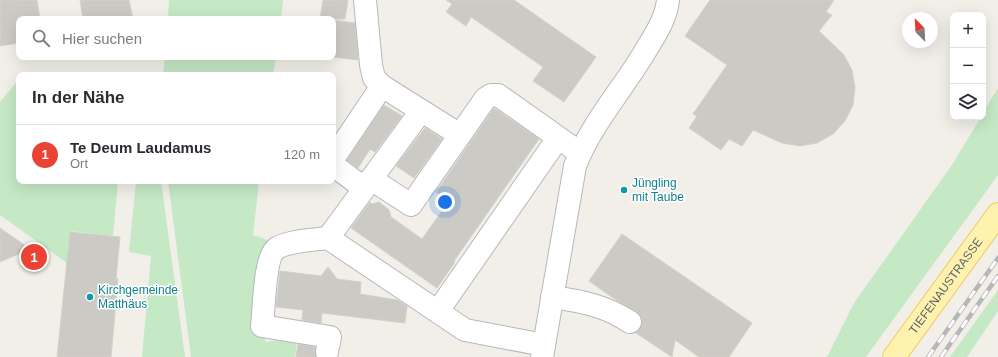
<!DOCTYPE html>
<html lang="de">
<meta charset="utf-8">
<style>
body{margin:0;font-family:Arial,sans-serif;background:#f2f2f3;color:#2b2b33}
.controls{position:absolute;right:12px;top:12px;display:grid;overflow:hidden;border-radius:8px;box-shadow:0 4px 16px #0002}
.controls button{width:36px;height:36px;display:grid;place-items:center;padding:0;border:0;border-bottom:1px solid #e1e1e2;background:#fff;color:#2b2b33;font:20px sans-serif}
.compass{position:absolute;left:902px;top:12px;width:36px;height:36px;border-radius:50%;background:#fff;box-shadow:0 4px 16px #0002;rotate:336deg}
.you{position:absolute;left:445px;top:202px;width:14px;height:14px;margin:-10px;border:3px solid #fff;border-radius:50%;background:#1a73e8;box-shadow:0 0 0 6px #1a73e833}
.badge{display:grid;place-items:center;width:26px;height:26px;border-radius:50%;background:#ea4335;color:#fff;font-size:13px;font-weight:700}
.pin{position:absolute;translate:-50% -50%;border:2px solid #fff;box-shadow:0 1px 4px #0006}
.list{margin:0;padding:0;list-style:none}
h2{display:flex;justify-content:space-between;align-items:center;height:52px;margin:0;padding:0 16px;font-size:17px}
h2 small{font-size:13px;font-weight:400;color:#7c7c81}
.list li{display:grid;grid-template-columns:26px 1fr auto;gap:12px;align-items:center;box-sizing:border-box;height:60px;padding:0 16px;border-top:1px solid #e1e1e2}
.list b{display:block;font-size:15px;white-space:nowrap}
.list p{margin:0;font-size:13px;white-space:nowrap;color:#7c7c81}
.list em{font-size:13px;font-style:normal;color:#7c7c81}
.icon{flex:none;width:22px;height:22px;fill:none;stroke:currentColor;stroke-width:2;stroke-linecap:round;stroke-linejoin:round}
.map{position:relative;flex:none;width:998px;height:357px;overflow:hidden}
.search{position:absolute;background:#fff;box-shadow:0 4px 16px #0002;left:16px;top:16px;width:320px;height:44px;display:flex;align-items:center;gap:10px;box-sizing:border-box;padding:0 14px;border-radius:8px;color:#7c7c81;font-size:15px}
.panel{position:absolute;background:#fff;box-shadow:0 4px 16px #0002;left:16px;top:72px;width:320px;height:112px;border-radius:8px}
.map>svg:first-child{display:block}
.green{fill:#c5e8c5}
.building{fill:#cccac5;stroke:#d6d1c6}
.lines{fill:none;stroke-linecap:round;stroke-linejoin:round}
.minor-casing{stroke:#b5b8bc;stroke-width:24}
.major-casing{stroke:#f2c960;stroke-width:24}
.minor{stroke:#fff;stroke-width:22}
.major{stroke:#fff2af;stroke-width:22}
.rail-casing{stroke:#b6b7b8;stroke-width:4.5}
.rail{stroke:#fff;stroke-width:3;stroke-dasharray:9;stroke-linecap:butt}
.culture-dot{fill:#0f9aa8;stroke:#fff;stroke-width:1.5}
.labels{text-anchor:middle;stroke-width:3;stroke-linejoin:round;paint-order:stroke}
.culture-label{font-size:12px;fill:#0d838f;stroke:#fff;text-anchor:start}
.street-label{font-size:12px;fill:#5f6368;stroke:#fff}
</style>
<div class="map">
<svg width="998" height="357" viewBox="0 0 998 357">
<rect width="100%" height="100%" fill="#f1efe8"/>
<g class="green">
<polygon points="169,0 283,0 281,19 168,19"/>
<polygon points="165,57 276,57 273,75 163,75"/>
<polygon points="19,82 19,181 118,181 113,236 70,231 67,263 0,215 0,102 16,83"/>
<polygon points="998,88 998,175 866,357 827,357 854,303 952,165 981,117 983,117 983,113"/>
<polygon points="136,181 161,181 185,357 142,357 151,256 129,252"/>
<polygon points="168,181 259,181 253,235 267,240 258,267 256,316 266,342 283,339 297,340 295,357 191,357"/>
<polygon points="998,290 998,311 967,357 950,357"/>
</g>
<g class="building">
<polygon points="0,0 37,0 40,19 19,19 19,43 0,46"/>
<polygon points="80,0 129,0 133,19 83,19"/>
<polygon points="323,0 348,0 345,19 320,19"/>
<polygon points="446,0 514,0 596,57 564,102 533,81 543,67 471,17 466,26 446,12 452,4"/>
<polygon points="710,0 834,0 826,12 832,15 819,31 844,55 852,70 855,88 853,105 845,121 833,134 817,143 800,146 782,143 753,130 742,146 729,139 721,150 689,128 697,116 693,114 727,65 685,36"/>
<polygon points="333,20 355,23 358,60 333,57"/>
<polygon points="384,105 402,116 375,152 370,149 358,168 347,160"/>
<polygon points="494,108 539,139 454,261 455,262 437,288 351,228 370,202 372,204 379,202 389,210 391,217 422,239 449,201 436,192"/>
<polygon points="425,128 442,139 414,178 396,166"/>
<polygon points="0,228 30,249 0,262"/>
<polygon points="70,232 120,237 116,279 118,279 111,357 57,357"/>
<polygon points="622,234 752,323 729,357 699,357 675,340 672,357 636,333 640,329 642,323 641,316 637,312 616,300 589,281"/>
<polygon points="328,267 337,279 361,282 360,294 397,300 407,306 405,323 322,313 321,323 302,320 303,310 276,307 280,271 321,276"/>
<polygon points="298,344 315,347 316,357 296,357"/>
</g>
<g class="lines">
<g class="minor-casing">
<g id="minor">
<polyline points="365,0 371,65 374,78 382,86 460,135"/>
<polyline points="333,159 382,86"/>
<polyline points="333,165 364,188"/>
<polyline points="371,179 411,205 485,99 491,95 498,95 580,153"/>
<polyline points="328,238 421,111"/>
<path d="M552,297C581,301 606,306 630,322"/>
<polyline points="438,311 558,138"/>
<path d="M327,352L330,337L262,326C264,311 264,256 277,248C288,241 314,240 328,238L465,330L544,345"/>
<path d="M542,357L575,166C591,124 623,89 646,50C655,35 666,19 668,0"/>
</g>
</g>
<g class="major-casing">
<g id="major">
<path id="s1" d="M894,357L998,214"/>
</g>
</g>
<use href="#minor" class="minor"/>
<use href="#major" class="major"/>
<g class="rail-casing">
<g id="rail">
<polyline points="928,357 998,258"/>
<polyline points="941,357 998,276"/>
</g>
</g>
<use href="#rail" class="rail"/>
</g>
<g class="culture-dot">
<circle cx="624" cy="190" r="4"/>
<circle cx="90" cy="297" r="4"/>
</g>
<g class="labels">
<g class="culture-label">
<text x="632" y="187">Jüngling<tspan x="632" dy="14">mit Taube</tspan></text>
<text x="98" y="294">Kirchgemeinde<tspan x="98" dy="14">Matthäus</tspan></text>
</g>
<g class="street-label">
<text dy="4" stroke="none"><textPath href="#s1" startOffset="88">TIEFENAUSTRASSE</textPath></text>
</g>
</g>
</svg>
<div class="controls">
<button>+</button>
<button>−</button>
<button><svg class="icon" aria-label="layers" viewBox="0 0 24 24"><path d="M12 4l9 5-9 5-9-5zM3 14l9 5 9-5"/></svg></button>
</div>
<svg class="compass" viewBox="-18 -18 36 36"><path d="M0-13l5 13h-10z" fill="#e53935"/><path d="M0 13l5-13h-10z" fill="#7c7c81"/></svg>
<div class="you"></div>
<div class="pin badge" style="left:34px;top:257px">1</div>
<div class="search"><svg class="icon" aria-label="search" viewBox="0 0 24 24"><circle cx="10" cy="10" r="6"/><path d="M15 15l6 6"/></svg>Hier suchen</div>
<section class="panel">
<h2>In der Nähe<small></small></h2>
<ul class="list">
<li><span class="badge">1</span><div><b>Te Deum Laudamus</b><p>Ort</p></div><em>120 m</em></li>
</ul>
</section>
</div>
